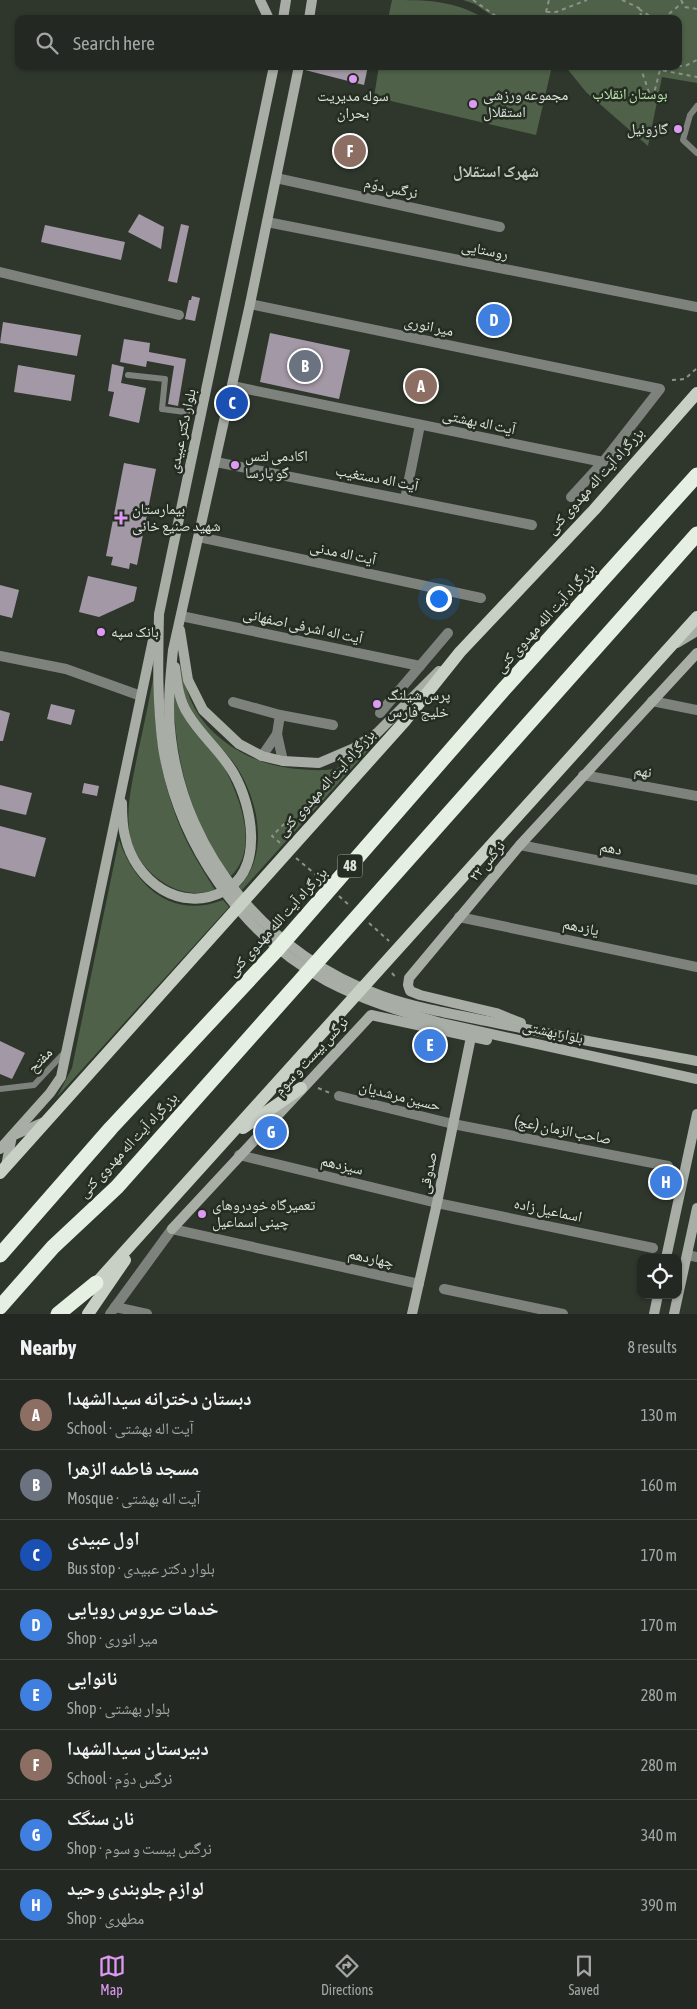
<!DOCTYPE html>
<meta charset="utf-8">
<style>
body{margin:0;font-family:"Asap Condensed","Noto Naskh Arabic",sans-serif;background:#2f352f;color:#f1f3f6}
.controls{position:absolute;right:15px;bottom:15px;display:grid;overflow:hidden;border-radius:10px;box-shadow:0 1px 4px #0004}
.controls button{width:45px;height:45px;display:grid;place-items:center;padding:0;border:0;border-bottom:1px solid #404540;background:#232922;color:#f1f3f6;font:25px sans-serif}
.you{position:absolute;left:438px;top:598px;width:18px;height:18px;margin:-12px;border:4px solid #fff;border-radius:50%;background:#1a73e8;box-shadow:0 0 0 8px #1a73e833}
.badge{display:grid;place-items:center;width:32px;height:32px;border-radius:50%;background:#dd99f3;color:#fff;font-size:16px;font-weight:700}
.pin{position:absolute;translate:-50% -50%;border:2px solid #fff;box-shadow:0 1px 5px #0006}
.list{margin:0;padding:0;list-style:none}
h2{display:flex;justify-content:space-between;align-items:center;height:65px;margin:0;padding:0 20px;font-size:21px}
h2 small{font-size:16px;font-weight:400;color:#a3a6a5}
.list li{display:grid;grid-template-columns:32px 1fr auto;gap:15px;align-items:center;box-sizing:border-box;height:70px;padding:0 20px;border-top:1px solid #404540}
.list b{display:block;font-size:19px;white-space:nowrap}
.list p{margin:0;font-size:16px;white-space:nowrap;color:#a3a6a5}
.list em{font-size:16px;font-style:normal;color:#a3a6a5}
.icon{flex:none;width:28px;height:28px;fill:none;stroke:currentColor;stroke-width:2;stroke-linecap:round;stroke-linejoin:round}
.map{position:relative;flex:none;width:697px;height:1314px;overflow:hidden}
.search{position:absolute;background:#232922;box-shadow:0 1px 4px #0004;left:15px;right:15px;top:15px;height:55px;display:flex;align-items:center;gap:12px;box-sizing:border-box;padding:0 18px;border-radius:10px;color:#a3a6a5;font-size:19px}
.sheet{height:625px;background:#232922}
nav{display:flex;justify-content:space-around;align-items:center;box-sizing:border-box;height:70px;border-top:1px solid #404540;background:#232922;font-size:14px;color:#a3a6a5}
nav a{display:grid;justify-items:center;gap:2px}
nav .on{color:#dd99f3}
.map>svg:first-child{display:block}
.green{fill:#4f6149}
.building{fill:#a399a6}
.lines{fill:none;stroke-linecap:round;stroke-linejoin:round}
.path{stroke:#8b9289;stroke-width:2;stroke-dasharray:4 4;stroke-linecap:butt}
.lane{stroke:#7e827d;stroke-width:6}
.street{stroke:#7e827d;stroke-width:10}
.secondary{stroke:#a8aea6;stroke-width:10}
.primary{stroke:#c8d0c5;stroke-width:12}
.highway{stroke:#e5efe2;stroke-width:15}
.poi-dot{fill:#dd99f3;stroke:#252d23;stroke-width:2}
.labels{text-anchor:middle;stroke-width:5;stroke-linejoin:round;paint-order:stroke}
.shield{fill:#252d23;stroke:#a5aca4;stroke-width:1}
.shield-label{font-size:14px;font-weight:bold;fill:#dce2db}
.park-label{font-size:15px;fill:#b9e4ab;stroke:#252d23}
.poi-label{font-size:15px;fill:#dce2db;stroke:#252d23;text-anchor:start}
.street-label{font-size:15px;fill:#dce2db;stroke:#252d23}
.neighbourhood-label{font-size:16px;font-weight:bold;fill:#c0cabd;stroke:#252d23}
</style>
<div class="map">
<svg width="697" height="1314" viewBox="0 0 697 1314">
<rect width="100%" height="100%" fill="#2f372d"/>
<g class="green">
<path d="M392,0C426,0 455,0 485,19H388Z"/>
<polygon points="463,0 697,0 697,83 662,77 648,146 586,92 565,66 678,66 678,19 497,19 475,4"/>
<polygon points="379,66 552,66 536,135 374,97"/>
<path d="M180,655C183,671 185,688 192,703C211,742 256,766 297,769C311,770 330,772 342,766C360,757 374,739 389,727L242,890L239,887C271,854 258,797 234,763C219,743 197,727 187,704C180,689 180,671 180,655Z"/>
<path d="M154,674C153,731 161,787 186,840C194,857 205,873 215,890C196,896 178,893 161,881C114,847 129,800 138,752C144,726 149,700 154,674Z"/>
<path d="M174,683C199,725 278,830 231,876C189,820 172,752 174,683Z"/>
<path d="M119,840C135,886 172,920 223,900L229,907L57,1097L72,1068Z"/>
</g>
<g class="building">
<polygon points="306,66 368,66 364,85 305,70"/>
<polygon points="139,214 164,227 161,249 128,232"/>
<polygon points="181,224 189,226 177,283 168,281"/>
<polygon points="45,225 125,242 121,260 41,242"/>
<polygon points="192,296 200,298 195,321 185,319 189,300 191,300"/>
<polygon points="3,322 81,335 77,356 0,343"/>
<polygon points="270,333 350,350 339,399 260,382"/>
<polygon points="124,339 150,343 149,352 186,359 178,406 168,404 174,366 147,361 146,367 120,362"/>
<polygon points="112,364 124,367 121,383 146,388 139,423 109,416 114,392 108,391"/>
<polygon points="18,365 75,375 71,401 14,392"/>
<polygon points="124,463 156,469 137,565 130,563 129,569 111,565 113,557 106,556"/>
<polygon points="88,576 137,587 134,601 99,617 79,612"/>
<polygon points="0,585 19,590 12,618 0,615"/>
<polygon points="51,704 75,710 71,725 47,719"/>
<polygon points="0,710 10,713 3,741 0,741"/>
<polygon points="84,783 99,786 97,796 82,793"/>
<polygon points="0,785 32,793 26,815 0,809"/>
<polygon points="0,826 46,838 35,877 0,868"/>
<polygon points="0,1041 25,1053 12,1079 0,1074"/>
</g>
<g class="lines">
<g class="path">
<polyline points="473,0 500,19"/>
<polyline points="622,0 639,8 642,19"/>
<polyline points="681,0 685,7 697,9"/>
<polyline points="639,9 654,19"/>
<polyline points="546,12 549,0"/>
<polyline points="543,19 546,12 556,12 587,0"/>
<polyline points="663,19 682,3"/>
<polyline points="640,66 652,101 660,70 697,77"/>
<polyline points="678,66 685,66 697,60"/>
<polyline points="672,380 685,379 697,368"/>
<polyline points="280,843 272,836 287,821 294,827"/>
<polyline points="296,858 321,879"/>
<polyline points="339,896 350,906"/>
<polyline points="369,923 389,941"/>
<polyline points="392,973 397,979"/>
<polyline points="318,1088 330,1093"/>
</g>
<g class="lane">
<polyline points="697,106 690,115 683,140 697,153"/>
<polyline points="128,375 165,379 162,409 201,414"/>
<polyline points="0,1089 34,1085 65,1052"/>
</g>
<g class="street">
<polyline points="276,178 500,227"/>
<polyline points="267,222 697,307"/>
<polyline points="0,272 179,315"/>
<polyline points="250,304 660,389 603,462 571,497"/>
<polyline points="232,386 603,462"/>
<polyline points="216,462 532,525"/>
<polyline points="405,499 420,425"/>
<polyline points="199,537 481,598"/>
<polyline points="181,616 420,666"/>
<polyline points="0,656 66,669 141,696"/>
<polyline points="652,701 697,710"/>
<polyline points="233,702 280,715 333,725"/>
<polyline points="380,713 448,633"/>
<polyline points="280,715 277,734 283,761"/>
<polyline points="262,756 277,734"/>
<polyline points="583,775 697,796"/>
<polyline points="520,845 697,880"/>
<polyline points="459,917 697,967"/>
<polyline points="339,1096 453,1124 668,1166"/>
<polyline points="239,1155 437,1203 653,1248"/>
<polyline points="687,1255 697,1257"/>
<polyline points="444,1289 563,1314"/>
<polyline points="115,1307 147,1314"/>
<polyline points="110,1314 172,1229 419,1284"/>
</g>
<g class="secondary">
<polyline points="260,0 269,19"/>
<polyline points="283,19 286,0"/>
<polyline points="309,19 312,0"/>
<path d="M274,66L159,614C158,659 157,703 163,747C178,843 241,935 327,981C363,1000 402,1012 441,1023L697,1079"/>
<path d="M299,66L250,304L173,650C170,679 167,708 171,738C185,856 271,957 382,996C416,1008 452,1014 487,1021C556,1036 627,1048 697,1061"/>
<polyline points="180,630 188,680 203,710 239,744 262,756 283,761 319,763 354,748 377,733 439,671"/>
<polyline points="677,643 697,631"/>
<path d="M122,803C122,814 122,825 125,836C135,882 181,914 224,891C265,869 252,806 234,774C222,752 201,736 188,714C179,701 177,683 175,667"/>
<polyline points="521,1023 496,1013 420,995 410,991 408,985 409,978 520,845 697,653"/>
<polyline points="0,1149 50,1093 61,1077 154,635"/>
<polyline points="6,1166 12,1136 44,1122"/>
<polyline points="172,1229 371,1015 487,1040"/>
<polyline points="666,1258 697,1114"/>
<polyline points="412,1314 437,1203 471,1037"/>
<polyline points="654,1314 658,1295"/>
<polyline points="674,1314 697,1208"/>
</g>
<g class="primary">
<polyline points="243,1128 301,1088"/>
<polyline points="0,1173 404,722 460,652 594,510 697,393"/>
<polyline points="90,1290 697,617"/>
<polyline points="88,1314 125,1260"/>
</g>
<g class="highway">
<polyline points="0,1255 111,1128 275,952 504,689 697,475"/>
<polyline points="0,1307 53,1247 117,1187 697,534"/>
<polyline points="58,1314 96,1283"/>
</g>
</g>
<g class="poi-dot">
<circle cx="353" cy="79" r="5"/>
<circle cx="473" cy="104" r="5"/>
<circle cx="678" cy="129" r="5"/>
<circle cx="235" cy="465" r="5"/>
<path d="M118.5 510.5h5v5h5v5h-5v5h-5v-5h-5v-5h5z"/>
<circle cx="101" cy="632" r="5"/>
<circle cx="377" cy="704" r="5"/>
<circle cx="202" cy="1214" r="5"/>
</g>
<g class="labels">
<rect class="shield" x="337.5" y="854.5" width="25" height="23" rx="4"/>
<g class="shield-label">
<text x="350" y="871">48</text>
</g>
<g class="park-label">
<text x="630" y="99">بوستان انقلاب</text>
</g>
<g class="poi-label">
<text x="483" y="100">مجموعه ورزشی<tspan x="483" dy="17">استقلال</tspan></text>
<text x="353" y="101" text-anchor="middle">سوله مدیریت<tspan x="353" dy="17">بحران</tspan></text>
<text x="668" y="134" text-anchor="end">گازوئیل</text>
<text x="245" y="461">اکادمی لتس<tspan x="245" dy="17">گو پارسا</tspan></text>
<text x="132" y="514">بیمارستان<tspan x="132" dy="17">شهید صنیع خانی</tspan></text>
<text x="111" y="637">بانک سپه</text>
<text x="387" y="700">پرس شیلنگ<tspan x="387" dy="17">خلیج فارس</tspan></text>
<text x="212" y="1210">تعمیرگاه خودروهای<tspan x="212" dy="17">چینی اسماعیل</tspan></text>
</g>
<g class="street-label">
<text transform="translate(391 188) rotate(12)" y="5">نرگس دوّم</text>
<text transform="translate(485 250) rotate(11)" y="5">روستایی</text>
<text transform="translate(429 326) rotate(12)" y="5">میر انوری</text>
<text transform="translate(479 422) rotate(12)" y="5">آیت اله بهشتی</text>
<text transform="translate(182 431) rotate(-78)" y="5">بلوار دکتر عبیدی</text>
<text transform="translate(377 478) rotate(11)" y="5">آیت اله دستغیب</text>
<text transform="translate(595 481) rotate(-48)" y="5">بزرگراه آیت اله مهدوی کنی</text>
<text transform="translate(343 553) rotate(12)" y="5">آیت اله مدنی</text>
<text transform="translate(545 618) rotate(-48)" y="5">بزرگراه آیت الله مهدوی کنی</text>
<text transform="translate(303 626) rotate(12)" y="5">آیت اله اشرفی اصفهانی</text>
<text transform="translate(643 771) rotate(10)" y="5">نهم</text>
<text transform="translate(326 783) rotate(-48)" y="5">بزرگراه آیت اله مهدوی کنی</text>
<text transform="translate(611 848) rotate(11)" y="5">دهم</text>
<text transform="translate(487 861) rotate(-50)" y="5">نرگس ۲۲</text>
<text transform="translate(277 922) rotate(-48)" y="5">بزرگراه آیت الله مهدوی کنی</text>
<text transform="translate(581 927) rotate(12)" y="5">یازدهم</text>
<text transform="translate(553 1032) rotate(12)" y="5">بلوار بهشتی</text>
<text transform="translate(311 1056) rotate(-47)" y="5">نرگس بیست و سوم</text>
<text transform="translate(40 1060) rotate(-46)" y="5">مفتح</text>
<text transform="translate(400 1096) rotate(14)" y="5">حسین مرشدیان</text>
<text transform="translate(563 1130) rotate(11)" y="5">صاحب الزمان (عج)</text>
<text transform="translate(128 1145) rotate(-47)" y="5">بزرگراه آیت اله مهدوی کنی</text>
<text transform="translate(342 1165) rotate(13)" y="5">سیزدهم</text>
<text transform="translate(428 1173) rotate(-79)" y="5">صدوقی</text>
<text transform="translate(548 1210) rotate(12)" y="5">اسماعیل زاده</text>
<text transform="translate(371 1258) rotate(12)" y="5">چهاردهم</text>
</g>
<g class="neighbourhood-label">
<text x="496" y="177">شهرک استقلال</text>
</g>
</g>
</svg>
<div class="controls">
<button><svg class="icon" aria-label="locate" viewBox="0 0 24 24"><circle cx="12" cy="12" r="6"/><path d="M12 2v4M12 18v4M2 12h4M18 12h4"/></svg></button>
</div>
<div class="you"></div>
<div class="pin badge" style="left:421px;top:386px;background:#8d6e63">A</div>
<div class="pin badge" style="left:305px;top:366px;background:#6b7280">B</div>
<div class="pin badge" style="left:232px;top:403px;background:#1a4fb4">C</div>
<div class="pin badge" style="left:494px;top:320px;background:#3f7fe0">D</div>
<div class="pin badge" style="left:430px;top:1045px;background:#3f7fe0">E</div>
<div class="pin badge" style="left:350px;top:151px;background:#8d6e63">F</div>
<div class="pin badge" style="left:271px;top:1132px;background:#3f7fe0">G</div>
<div class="pin badge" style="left:666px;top:1182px;background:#3f7fe0">H</div>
<div class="search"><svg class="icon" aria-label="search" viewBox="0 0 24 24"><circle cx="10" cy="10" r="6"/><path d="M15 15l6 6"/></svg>Search here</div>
</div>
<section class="sheet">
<h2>Nearby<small>8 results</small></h2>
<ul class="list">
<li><span class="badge" style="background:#8d6e63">A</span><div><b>دبستان دخترانه سیدالشهدا</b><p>School · آیت اله بهشتی</p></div><em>130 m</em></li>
<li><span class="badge" style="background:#6b7280">B</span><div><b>مسجد فاطمه الزهرا</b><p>Mosque · آیت اله بهشتی</p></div><em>160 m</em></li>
<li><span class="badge" style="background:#1a4fb4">C</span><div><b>اول عبیدی</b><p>Bus stop · بلوار دکتر عبیدی</p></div><em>170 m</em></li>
<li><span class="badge" style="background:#3f7fe0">D</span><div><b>خدمات عروس رویایی</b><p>Shop · میر انوری</p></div><em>170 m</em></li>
<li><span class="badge" style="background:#3f7fe0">E</span><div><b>نانوایی</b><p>Shop · بلوار بهشتی</p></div><em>280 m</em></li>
<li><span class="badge" style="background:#8d6e63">F</span><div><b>دبیرستان سیدالشهدا</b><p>School · نرگس دوّم</p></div><em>280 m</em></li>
<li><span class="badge" style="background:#3f7fe0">G</span><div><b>نان سنگک</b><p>Shop · نرگس بیست و سوم</p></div><em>340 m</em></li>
<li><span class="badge" style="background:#3f7fe0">H</span><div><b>لوازم جلوبندی وحید</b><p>Shop · مطهری</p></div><em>390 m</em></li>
</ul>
</section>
<nav>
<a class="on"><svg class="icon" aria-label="map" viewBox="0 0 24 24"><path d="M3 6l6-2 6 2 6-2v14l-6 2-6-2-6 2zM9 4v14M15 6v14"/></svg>Map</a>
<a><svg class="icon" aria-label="directions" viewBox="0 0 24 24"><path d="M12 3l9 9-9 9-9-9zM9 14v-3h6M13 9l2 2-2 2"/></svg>Directions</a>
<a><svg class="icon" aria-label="saved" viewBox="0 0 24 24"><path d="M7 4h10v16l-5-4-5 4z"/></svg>Saved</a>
</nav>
